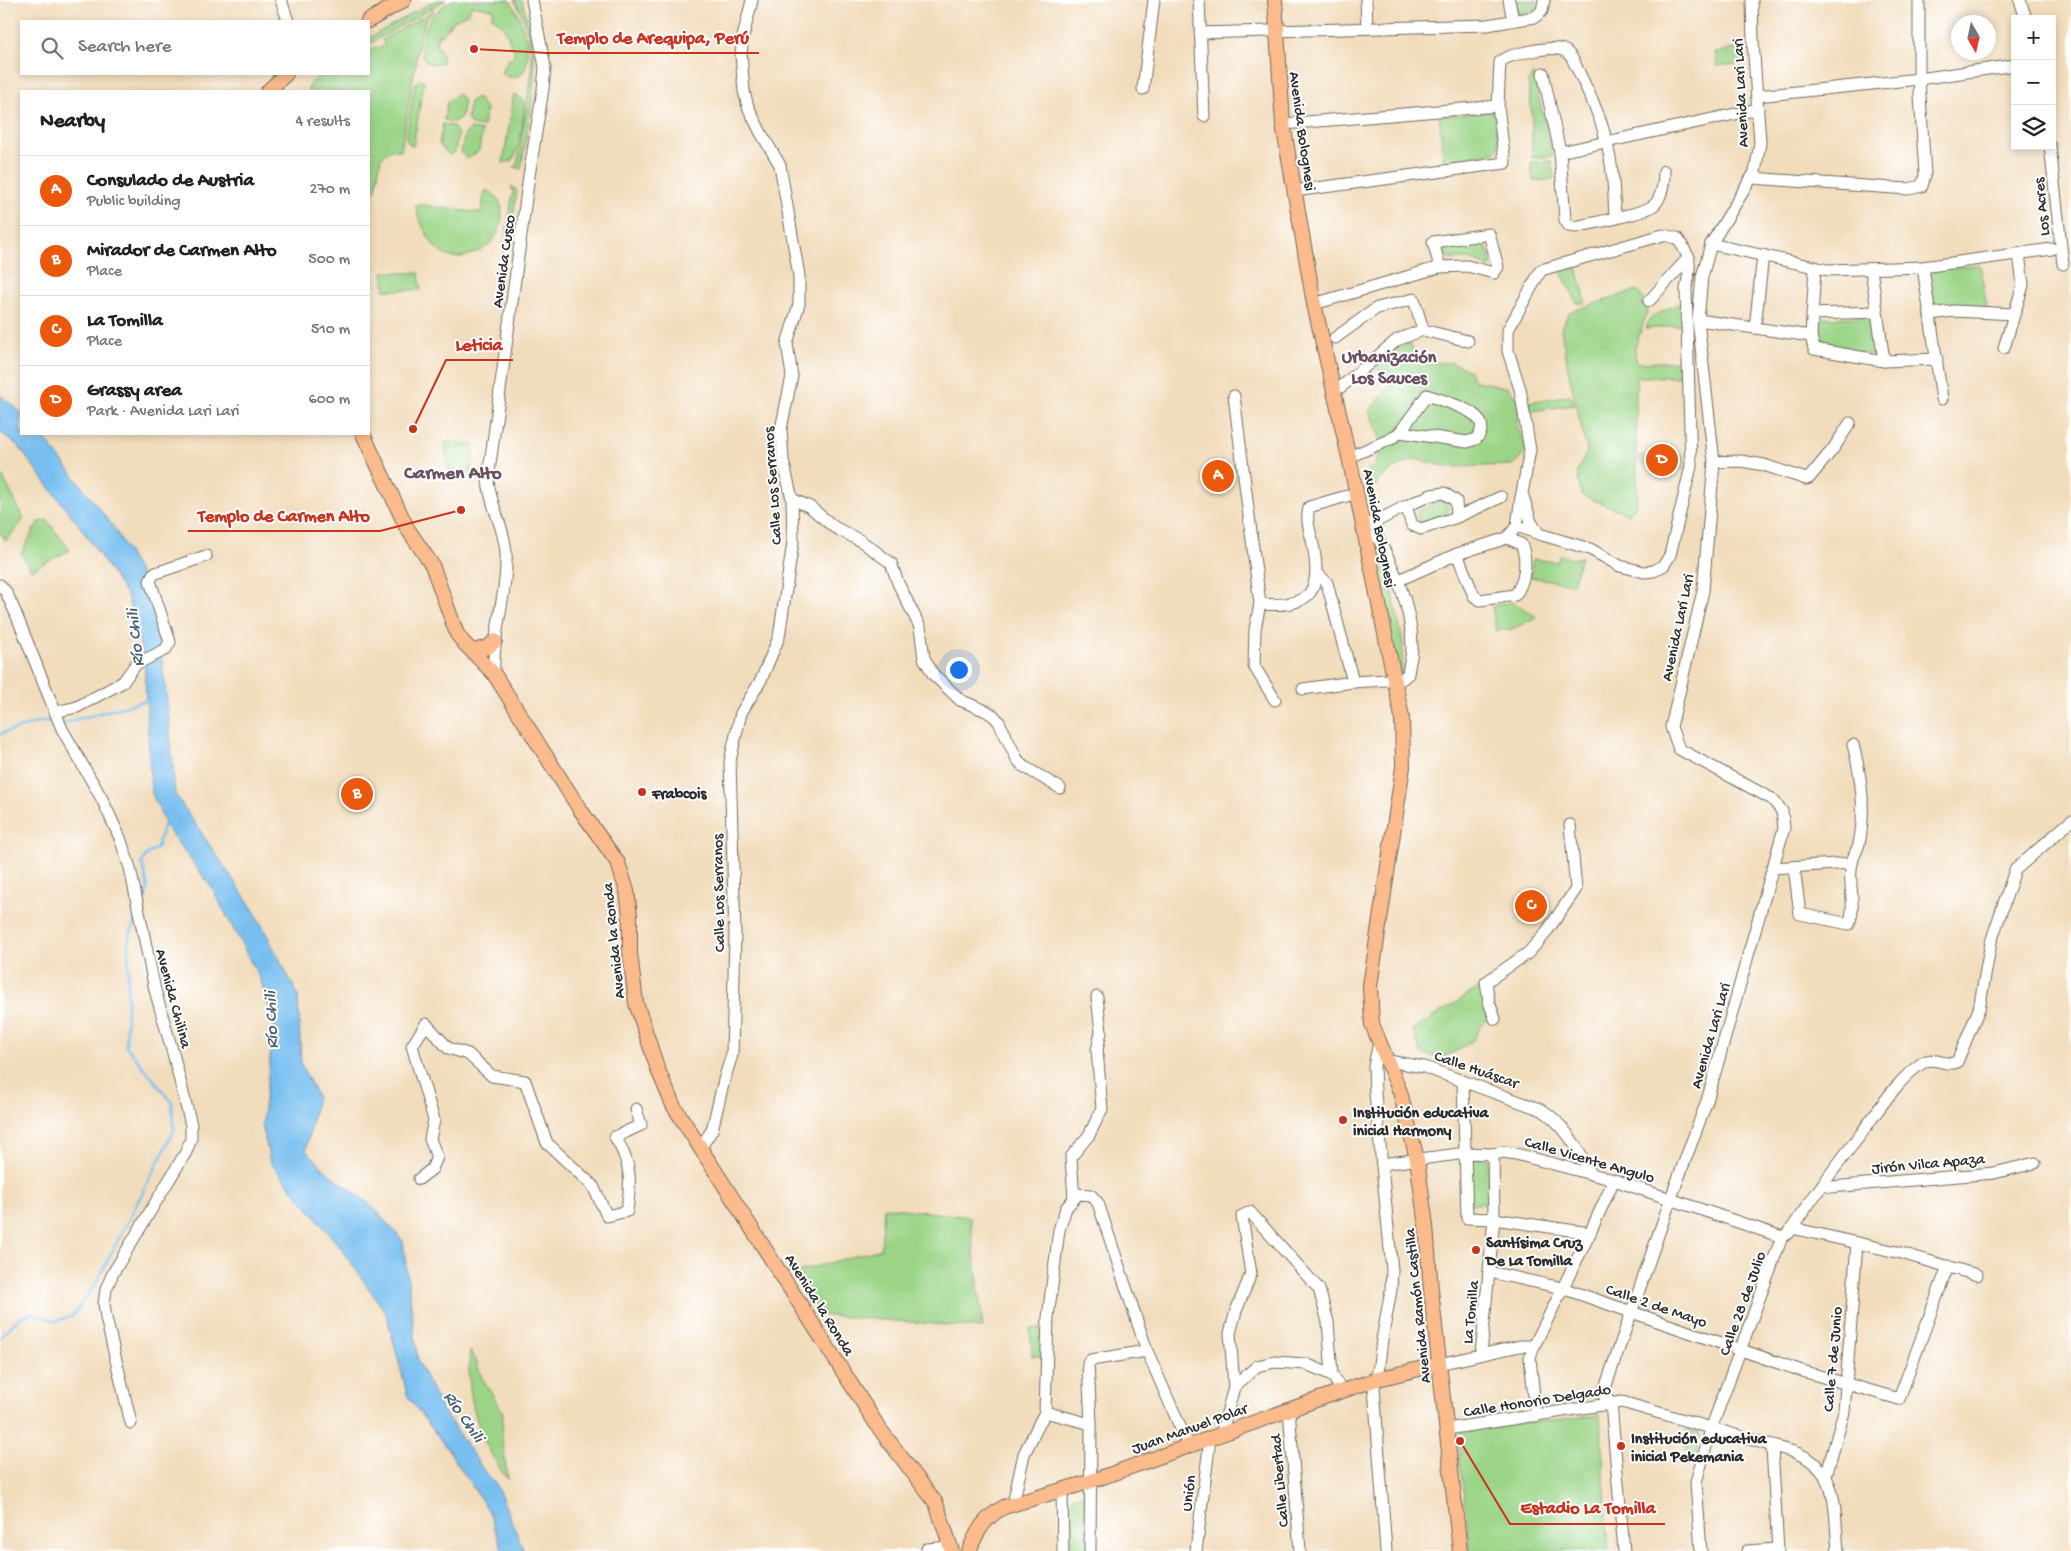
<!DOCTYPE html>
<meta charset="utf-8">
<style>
body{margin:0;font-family:"Gochi Hand",sans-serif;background:#f6f6f6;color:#202124}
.controls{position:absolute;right:15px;top:15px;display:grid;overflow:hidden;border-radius:0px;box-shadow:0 2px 8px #0003}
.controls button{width:45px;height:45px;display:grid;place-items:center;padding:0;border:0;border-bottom:1px solid #e0e0e0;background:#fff;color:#202124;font:25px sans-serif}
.compass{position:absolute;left:1951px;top:15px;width:45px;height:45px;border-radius:50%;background:#fff;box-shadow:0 2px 8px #0003;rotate:171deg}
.you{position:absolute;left:958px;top:669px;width:18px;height:18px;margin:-12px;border:4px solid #fff;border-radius:50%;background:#1a73e8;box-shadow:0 0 0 8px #1a73e833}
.badge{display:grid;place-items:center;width:32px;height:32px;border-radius:50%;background:#ea580c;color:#fff;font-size:16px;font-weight:700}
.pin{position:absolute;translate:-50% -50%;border:2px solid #fff;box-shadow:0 1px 5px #0006}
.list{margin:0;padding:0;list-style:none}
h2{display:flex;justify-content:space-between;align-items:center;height:65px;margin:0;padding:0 20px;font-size:21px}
h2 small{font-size:16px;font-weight:400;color:#757577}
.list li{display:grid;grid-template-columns:32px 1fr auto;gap:15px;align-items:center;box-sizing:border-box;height:70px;padding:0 20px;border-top:1px solid #e0e0e0}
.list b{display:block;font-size:19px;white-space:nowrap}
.list p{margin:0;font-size:16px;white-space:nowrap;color:#757577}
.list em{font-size:16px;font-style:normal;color:#757577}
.icon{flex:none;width:28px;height:28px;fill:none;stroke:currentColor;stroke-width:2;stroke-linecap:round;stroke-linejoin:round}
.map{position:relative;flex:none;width:2071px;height:1551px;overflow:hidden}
.search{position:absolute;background:#fff;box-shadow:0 2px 8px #0003;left:20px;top:20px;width:350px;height:55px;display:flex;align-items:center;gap:12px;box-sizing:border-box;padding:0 18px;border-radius:0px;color:#757577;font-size:19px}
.panel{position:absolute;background:#fff;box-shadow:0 2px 8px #0003;left:20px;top:90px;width:350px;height:345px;border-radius:0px}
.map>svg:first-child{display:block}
.green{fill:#9bd487;stroke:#638059}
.water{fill:#78bff0;stroke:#52758e}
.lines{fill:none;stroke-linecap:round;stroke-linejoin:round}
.stream{stroke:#78bff0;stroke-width:2.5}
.minor-casing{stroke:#70695d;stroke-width:13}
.major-casing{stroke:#70695d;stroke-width:16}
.minor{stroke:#fff;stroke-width:11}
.major{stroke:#fbbb8c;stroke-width:14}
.poi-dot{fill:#c8321e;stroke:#fff;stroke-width:2}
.labels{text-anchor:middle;stroke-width:4;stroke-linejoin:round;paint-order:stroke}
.street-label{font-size:16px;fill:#2b2b2b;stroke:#fff}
.poi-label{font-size:16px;font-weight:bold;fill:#2b2b2b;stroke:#fff;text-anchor:start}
.neighbourhood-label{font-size:18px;font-weight:bold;fill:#6c515f;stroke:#fff}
.water-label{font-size:18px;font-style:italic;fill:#465f70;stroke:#fff}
.quarter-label{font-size:19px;font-weight:bold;fill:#6c515f;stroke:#fff}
.leader{fill:none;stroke:#c8321e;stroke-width:2}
.callout-dot{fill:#c8321e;stroke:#fff;stroke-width:2}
.callout-label{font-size:18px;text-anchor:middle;font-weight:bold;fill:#c8321e;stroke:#fff;stroke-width:4;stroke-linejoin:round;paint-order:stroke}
</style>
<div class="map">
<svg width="2071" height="1551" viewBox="0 0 2071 1551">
<rect width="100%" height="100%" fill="#fff"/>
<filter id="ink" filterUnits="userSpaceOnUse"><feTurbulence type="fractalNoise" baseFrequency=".02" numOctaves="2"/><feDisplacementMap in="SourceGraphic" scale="10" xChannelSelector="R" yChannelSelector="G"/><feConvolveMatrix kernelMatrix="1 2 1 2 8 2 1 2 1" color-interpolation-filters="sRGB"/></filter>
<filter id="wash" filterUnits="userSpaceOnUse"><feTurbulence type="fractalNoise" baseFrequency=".0096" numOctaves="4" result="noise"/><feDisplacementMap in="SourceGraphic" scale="20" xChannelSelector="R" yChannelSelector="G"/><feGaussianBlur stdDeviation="1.12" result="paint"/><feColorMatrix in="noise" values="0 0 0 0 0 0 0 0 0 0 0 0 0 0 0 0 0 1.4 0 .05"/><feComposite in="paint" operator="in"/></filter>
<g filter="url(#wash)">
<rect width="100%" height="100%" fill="#f1dcbb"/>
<g class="green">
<polygon points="436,0 446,0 369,44 369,38"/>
<path d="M452,0H509C521,11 540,73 515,77C509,78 504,76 501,72L509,58H513L514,48L511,47C509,34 503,24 492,17L493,9L471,5L469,13L454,20L442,35L438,34L436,47L440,48L443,62C414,73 420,36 429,21C434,12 443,6 452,0Z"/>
<path d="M514,0H522C527,20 533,40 534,61C536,97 526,134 521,169L514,167L517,165L532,72C532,52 526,16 514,0Z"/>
<polygon points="1516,0 1537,0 1536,11 1518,14"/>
<polygon points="434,10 425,21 420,36 401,151 391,149 381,157 376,189 369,198 369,91 308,91 310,83 326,74 369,74 369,50 375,47 380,48 385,45 382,40"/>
<polygon points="1744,48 1746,63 1717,66 1715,52"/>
<polygon points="1533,74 1553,156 1532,158 1532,114 1528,81"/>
<polygon points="420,80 424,80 413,147 409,144 406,138 415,84"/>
<polygon points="458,93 464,101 461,117 454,122 444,120 447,102"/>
<path d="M514,94C520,96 524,100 524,106C525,116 518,154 512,161L503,163Z"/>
<polygon points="477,97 486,109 483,127 471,125 467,118 470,101"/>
<polygon points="1492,112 1495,114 1499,147 1495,152 1444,162 1439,116"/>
<polygon points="443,124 453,126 458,134 455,152 449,155 439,144"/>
<polygon points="471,129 482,131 479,151 466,159 461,152 465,134"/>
<polygon points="1552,161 1554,179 1533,181 1531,162"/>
<polygon points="511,186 517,190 508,251 503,252 513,191"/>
<path d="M485,190C507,195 505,225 493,240C488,247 481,250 474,253C453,262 438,257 428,236C423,226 416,216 416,204L481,213Z"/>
<polygon points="1484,239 1492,264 1490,267 1469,259 1443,259 1438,246"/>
<polygon points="1980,265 1987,307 1934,310 1928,270"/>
<polygon points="1577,267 1586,303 1577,303 1560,270"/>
<polygon points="383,272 419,273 421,290 385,290"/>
<polygon points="1637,290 1649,306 1635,348 1636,363 1683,361 1683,377 1636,377 1637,501 1634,508 1628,514 1581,495 1577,472 1587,451 1569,374 1561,329 1569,312"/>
<polygon points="1677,304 1681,309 1682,325 1646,329 1650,318"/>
<polygon points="1871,317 1878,356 1817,345 1816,341 1817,318"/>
<polygon points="1409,342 1421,362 1453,363 1470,371 1473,380 1509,388 1519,403 1517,425 1527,451 1512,465 1449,467 1415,459 1395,468 1378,480 1375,487 1370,479 1368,469 1374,468 1382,443 1369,411 1391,386 1376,366"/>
<polygon points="1571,395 1574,405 1531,411 1528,402"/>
<polygon points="447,442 474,445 471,473 450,478 445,444"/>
<polygon points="1684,455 1684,469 1641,464 1639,456"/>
<polygon points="0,475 3,477 24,519 6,541 0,533"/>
<polygon points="1439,501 1446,504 1449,508 1447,514 1424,524 1420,523 1416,514 1418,511"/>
<polygon points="47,520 70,550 31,570 21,554 38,522"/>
<polygon points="1378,551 1391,585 1403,643 1402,673 1398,677 1372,552"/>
<polygon points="1560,555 1572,559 1581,557 1573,584 1530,577 1533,559 1557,562"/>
<polygon points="1513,602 1537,617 1512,629 1496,631 1492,606"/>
<polygon points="1480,987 1488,1016 1472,1041 1442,1059 1421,1053 1413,1030"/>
<polygon points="1469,1158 1488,1158 1492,1204 1470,1204"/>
<polygon points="884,1207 970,1217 983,1328 821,1315 796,1272 881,1249"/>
<polygon points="1040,1328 1043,1356 1032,1356 1030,1329"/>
<path d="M470,1351L475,1358L482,1378L503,1412L502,1439L508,1480C480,1443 465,1398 470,1351Z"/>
<polygon points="1600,1415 1609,1551 1470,1551 1457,1436 1463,1430"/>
<polygon points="1686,1430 1701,1434 1696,1455 1686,1451"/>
<polygon points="1085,1493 1086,1551 1067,1551 1066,1499"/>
</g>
<polygon class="water" points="0,395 21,412 21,434 41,434 115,529 154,599 168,709 175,794 255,912 298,995 301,1064 317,1097 306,1150 328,1173 371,1205 403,1241 418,1361 441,1408 489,1478 496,1484 524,1551 503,1551 488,1510 451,1454 408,1397 386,1313 340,1247 270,1162 262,1125 274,1025 261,981 212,888 167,828 151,791 144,659 127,596 84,532 17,445 0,432"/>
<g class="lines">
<g class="stream">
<polyline points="64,723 148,700"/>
<polyline points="0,734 43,721 56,722"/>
<path d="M142,907C151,889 147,881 142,863L146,855L157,848L163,827L167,821"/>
<polyline points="0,1337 19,1318 32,1313 56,1321 73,1316 95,1285 174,1131 172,1102 126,1046 129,937 136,918"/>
</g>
</g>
</g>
<g filter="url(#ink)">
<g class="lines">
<g class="minor-casing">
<g id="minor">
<polyline points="281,0 288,21"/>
<polyline points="1199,0 1204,116"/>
<polyline points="1366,0 1367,28"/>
<polyline points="1509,0 1513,20"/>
<polyline points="2020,0 2026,19"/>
<polyline points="1200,33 1487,25 1535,17 1542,11 1544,0"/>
<path d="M1543,73L1560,152L1565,220L1569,226L1576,227C1591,223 1647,214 1655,204C1663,195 1664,182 1664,171"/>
<polyline points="1143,89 1154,0"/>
<polyline points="1757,96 1919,79 2015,65"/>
<polyline points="1283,124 1498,106"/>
<polyline points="2050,146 2063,264"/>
<polyline points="1560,152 1758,109"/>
<polyline points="1752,178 1908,189 1922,186 1925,175 1919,79 1919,0"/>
<path d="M1294,191L1505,163L1498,106L1500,62C1507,54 1548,47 1559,49C1566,50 1568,53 1572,58C1585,85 1599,111 1606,140C1613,165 1614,192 1615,218"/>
<path d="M1663,235L1677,238C1692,258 1691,265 1686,289L1691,466L1670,555L1664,565L1654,571L1644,572L1620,566L1590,549L1539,534L1531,522L1522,493L1530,450L1520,389L1508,351V330L1541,270Z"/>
<polyline points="1711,244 1828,270 1923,267 2052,249"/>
<polyline points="1815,267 1811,336 1814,349 1884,361 1937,359"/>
<polyline points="1923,267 1942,399"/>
<polyline points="1871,269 1884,361"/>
<polyline points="1649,301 1689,257"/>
<polyline points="1314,304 1440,267 1467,266 1494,273 1498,267 1489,234 1433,242 1440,267"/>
<polyline points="1812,314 1877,312"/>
<polyline points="1930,314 1954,311 2014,314"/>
<polyline points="1698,320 1811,336"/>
<polyline points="1755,328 1763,255"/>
<polyline points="1335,338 1377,308 1414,299 1423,330"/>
<polyline points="2004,348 2023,285 2019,254"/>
<polyline points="1333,388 1341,387 1397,340 1423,330 1468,341"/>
<polyline points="1234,396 1260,604 1255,629 1254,666 1275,700"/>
<path d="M1349,457L1391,439L1400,432L1427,395C1444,402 1499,413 1476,439L1467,442L1400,432"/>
<polyline points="1714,462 1741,461 1764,465 1806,479 1809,478 1833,449 1850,423"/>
<polyline points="1521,497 1517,526 1539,534"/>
<polyline points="792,499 810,507 834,527 861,541 891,563 898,583 920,627 924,658 933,674 960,700 986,711 994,716 999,722 1017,759 1023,766 1060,788"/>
<polyline points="1457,517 1456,501 1444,493 1431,495 1406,506 1412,525 1421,529 1457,517 1501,497"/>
<polyline points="1371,524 1406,506"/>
<path d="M1457,554L1474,596L1480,600L1515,595C1525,582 1528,559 1521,544L1507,538"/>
<polyline points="1317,573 1327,583 1353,682"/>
<polyline points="1399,580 1457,554 1507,538 1517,526"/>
<polyline points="0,585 6,592 16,614 62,729 102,799 120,838 130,868 155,990 174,1057 191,1125 191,1139 186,1152 113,1273 106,1289 104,1304 106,1318 131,1423"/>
<path d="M1260,604C1313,608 1323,591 1312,540C1309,528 1306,519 1309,507L1357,493"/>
<path d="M494,674C492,633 508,592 506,552C504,525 489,504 488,479L529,176L543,89L545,67L532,0"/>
<path d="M1303,689L1353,682L1402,679L1408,674C1409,665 1412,656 1412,647C1412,602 1391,563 1371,524L1362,522"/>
<polyline points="55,712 77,707 123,682 136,664 165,650 170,642 150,581 153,574 206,556"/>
<path d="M1794,867L1800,914L1849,924C1857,905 1847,883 1852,863C1853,856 1857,851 1859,844C1866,810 1862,778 1853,745"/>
<polyline points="1772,868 1852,863"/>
<polyline points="1495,1019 1489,1002 1486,982 1528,953 1545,934 1576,889 1570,825"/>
<polyline points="1379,1042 1374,1066 1375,1093 1392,1270 1391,1290 1382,1340 1378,1372 1374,1387 1386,1551"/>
<path d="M1388,1061L1424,1067L1542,1110C1563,1123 1580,1151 1591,1174"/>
<polyline points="1463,1081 1467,1218 1494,1219 1590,1233 1614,1180"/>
<polyline points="701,1147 712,1130 724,1080 732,1055 735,935 730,761 741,713 761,680 779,637 793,542 792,499 783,460 781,429 792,376 787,344 799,304 799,276 780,165 761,133 748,107 744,91 741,54 743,37 752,0"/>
<polyline points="1382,1164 1466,1153 1493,1154 1504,1152 1516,1154 1614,1180 1782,1237"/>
<path d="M419,1179L432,1169L437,1157L430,1139L434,1120L412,1046L426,1024L448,1048L468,1054L492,1076L525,1081L547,1143L593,1186L607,1216L627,1211C631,1181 632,1164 615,1137L641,1125L636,1109"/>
<polyline points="1823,1184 1831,1187 1994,1173 2035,1163"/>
<polyline points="1074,1199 1071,1157 1089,1135 1102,1109 1097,1050 1101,1032 1097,997"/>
<polyline points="1792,1228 1901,1253 1977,1275"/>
<polyline points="1489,1272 1562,1288 1799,1370 1899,1399 1948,1266"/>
<polyline points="1481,1354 1494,1219 1493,1154"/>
<polyline points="1439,1364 1520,1346 1534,1346"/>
<polyline points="1234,1387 1230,1333 1236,1311 1251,1274 1242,1216 1250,1212 1319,1289 1328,1322 1332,1375"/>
<polyline points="1289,1409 1300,1551"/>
<polyline points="1536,1416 1530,1358 1534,1346 1590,1233"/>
<polyline points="1091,1424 1088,1363 1091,1360 1147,1351"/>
<path d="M1447,1429L1622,1402L1794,1452C1840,1468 1834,1510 1838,1551"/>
<polyline points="1221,1435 1234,1387 1257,1366 1275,1362 1306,1364 1332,1375 1342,1391"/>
<polyline points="1772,1447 1778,1551"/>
<polyline points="1826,1476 1844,1412 1857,1243"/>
<polyline points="1062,1491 1063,1551"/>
<polyline points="1013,1504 1024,1454 1045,1412"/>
<polyline points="927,1551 927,1549 949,1547"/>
<polyline points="1090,1551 1091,1424 1045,1412 1048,1317 1059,1230 1066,1208 1078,1194 1091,1195 1098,1203 1147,1351 1189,1447"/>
<polyline points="1196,1551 1210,1439"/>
<polyline points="1624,1551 1611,1404 1603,1394 1671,1198 1707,1101 1784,828 1782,811 1772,799 1679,749 1671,727 1703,591 1714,462 1698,320 1702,277 1711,244 1755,172 1760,143 1753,41 1752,0"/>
<path d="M1701,1551L1696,1482L1711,1429L1782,1237L1789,1233C1811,1199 1836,1166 1861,1134C1877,1112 1900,1076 1924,1062C1934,1056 1946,1067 1957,1062L1979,1009L1991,942L2015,870L2071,821"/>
<polyline points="1747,1551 1777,1549"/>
</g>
</g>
<g class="major-casing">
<g id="major">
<polyline points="1275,0 1283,124 1314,304 1349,457 1402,717 1403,767 1370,986 1372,1024 1400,1092 1417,1159 1426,1226 1431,1290 1460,1551"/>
<polyline points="368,21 404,0"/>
<polyline points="268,91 286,74"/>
<polyline points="363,434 407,528 432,565 457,634 463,642 494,674 579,808 618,863 627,891 630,915 630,953 636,1003 658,1070 673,1105 879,1428 936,1503 952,1551"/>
<polyline points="473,651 488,647 495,641"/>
<path d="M969,1551C977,1531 985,1517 1004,1507L1089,1482L1319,1399L1374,1380L1439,1364"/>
</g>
</g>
<use href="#minor" class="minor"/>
<use href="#major" class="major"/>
</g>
</g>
<g class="poi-dot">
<circle cx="642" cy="792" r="5"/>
<circle cx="1343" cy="1120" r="5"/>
<circle cx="1476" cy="1250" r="5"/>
<circle cx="1621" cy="1446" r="5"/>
</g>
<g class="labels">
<g class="street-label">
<text transform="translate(1739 93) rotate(-93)" y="6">Avenida Lari Lari</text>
<text transform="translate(1304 131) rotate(82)" y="6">Avenida Bolognesi</text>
<text transform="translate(2040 207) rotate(-96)" y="6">Los Acres</text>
<text transform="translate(502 261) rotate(-82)" y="6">Avenida Cusco</text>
<text transform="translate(771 486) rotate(-94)" y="6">Calle Los Serranos</text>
<text transform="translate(1381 528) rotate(79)" y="6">Avenida Bolognesi</text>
<text transform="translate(1676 627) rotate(-78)" y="6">Avenida Lari Lari</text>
<text transform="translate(717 893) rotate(-91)" y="6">Calle Los Serranos</text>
<text transform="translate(612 941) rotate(-96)" y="6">Avenida la Ronda</text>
<text transform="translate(175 998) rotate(75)" y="6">Avenida Chilina</text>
<text transform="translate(1709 1035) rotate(-74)" y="6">Avenida Lari Lari</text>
<text transform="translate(1477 1068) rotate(19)" y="6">Calle Huáscar</text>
<text transform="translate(1590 1158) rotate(16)" y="6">Calle Vicente Angulo</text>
<text transform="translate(1928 1162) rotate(-5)" y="6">Jirón Vilca Apaza</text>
<text transform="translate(1741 1303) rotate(-70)" y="6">Calle 28 de Julio</text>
<text transform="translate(821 1304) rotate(58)" y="6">Avenida la Ronda</text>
<text transform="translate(1657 1304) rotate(19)" y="6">Calle 2 de Mayo</text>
<text transform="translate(1416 1306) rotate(-96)" y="6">Avenida Ramón Castilla</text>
<text transform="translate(1469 1312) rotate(-84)" y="6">La Tomilla</text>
<text transform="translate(1831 1359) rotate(-85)" y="6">Calle 7 de Junio</text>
<text transform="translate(1537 1399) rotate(-9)" y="6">Calle Honorio Delgado</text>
<text transform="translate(1189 1427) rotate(-20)" y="6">Juan Manuel Polar</text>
<text transform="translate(1278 1481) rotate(-95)" y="6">Calle Libertad</text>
<text transform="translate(1187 1493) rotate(-83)" y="6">Unión</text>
</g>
<g class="poi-label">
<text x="652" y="798">Frabcois</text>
<text x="1353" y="1117">Institución educativa<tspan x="1353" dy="18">inicial Harmony</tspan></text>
<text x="1486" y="1247">Santísima Cruz<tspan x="1486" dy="18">De La Tomilla</tspan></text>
<text x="1631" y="1443">Institución educativa<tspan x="1631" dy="18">inicial Pekemania</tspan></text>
</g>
<g class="neighbourhood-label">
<text x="1389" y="362">Urbanización<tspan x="1389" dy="21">Los Sauces</tspan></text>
</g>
<g class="water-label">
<text transform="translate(134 638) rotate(-96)" y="6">Río Chili</text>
<text transform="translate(270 1020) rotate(-92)" y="6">Río Chili</text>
<text transform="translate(465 1416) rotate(55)" y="6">Río Chili</text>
</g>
<g class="quarter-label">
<text x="453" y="478">Carmen Alto</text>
</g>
</g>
<path class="leader" d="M474 49L547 53H759M413 429L446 360H513M461 510L380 531H188M1460 1441L1510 1524H1665"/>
<g class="callout-dot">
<circle cx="474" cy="49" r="5"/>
<circle cx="413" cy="429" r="5"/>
<circle cx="461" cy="510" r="5"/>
<circle cx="1460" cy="1441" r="5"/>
</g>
<g class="callout-label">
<text x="653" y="43">Templo de Arequipa, Perú</text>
<text x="479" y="350">Leticia</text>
<text x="284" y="521">Templo de Carmen Alto</text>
<text x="1588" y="1513">Estadio La Tomilla</text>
</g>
</svg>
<div class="controls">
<button>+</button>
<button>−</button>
<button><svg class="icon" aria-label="layers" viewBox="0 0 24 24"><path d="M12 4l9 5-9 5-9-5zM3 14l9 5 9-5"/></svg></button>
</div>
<svg class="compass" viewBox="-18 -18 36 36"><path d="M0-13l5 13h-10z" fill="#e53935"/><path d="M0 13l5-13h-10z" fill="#757577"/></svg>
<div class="you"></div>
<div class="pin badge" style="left:1218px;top:476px">A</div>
<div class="pin badge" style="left:357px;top:794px">B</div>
<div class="pin badge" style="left:1531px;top:906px">C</div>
<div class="pin badge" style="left:1662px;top:460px">D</div>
<div class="search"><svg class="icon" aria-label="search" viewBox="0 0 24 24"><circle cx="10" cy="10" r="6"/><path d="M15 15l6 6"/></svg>Search here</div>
<section class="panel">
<h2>Nearby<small>4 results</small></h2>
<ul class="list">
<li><span class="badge">A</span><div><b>Consulado de Austria</b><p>Public building</p></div><em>270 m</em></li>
<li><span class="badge">B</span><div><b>Mirador de Carmen Alto</b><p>Place</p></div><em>500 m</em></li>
<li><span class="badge">C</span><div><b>La Tomilla</b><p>Place</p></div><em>510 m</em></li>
<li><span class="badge">D</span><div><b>Grassy area</b><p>Park · Avenida Lari Lari</p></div><em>600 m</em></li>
</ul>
</section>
</div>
